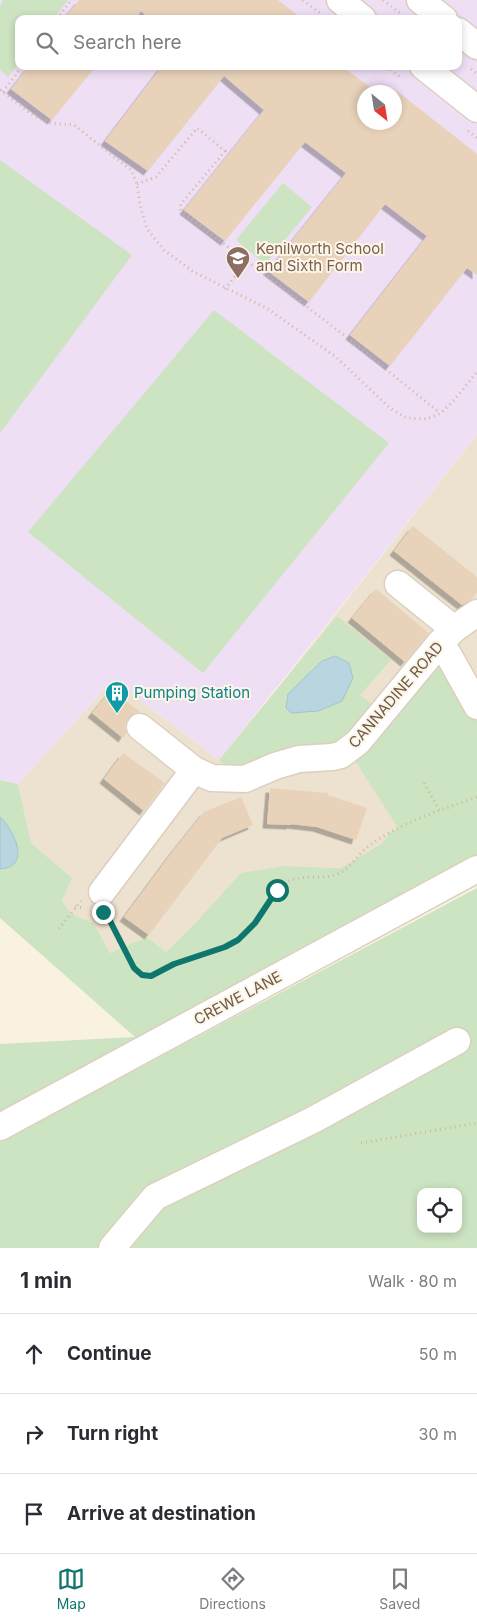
<!DOCTYPE html>
<meta charset="utf-8">
<style>
body{margin:0;font-family:Inter,sans-serif;background:#f2f2f3;color:#2b2b33}
.controls{position:absolute;right:15px;bottom:15px;display:grid;overflow:hidden;border-radius:10px;box-shadow:0 2px 8px #0003}
.controls button{width:45px;height:45px;display:grid;place-items:center;padding:0;border:0;border-bottom:1px solid #e1e1e2;background:#fff;color:#2b2b33;font:25px sans-serif}
.compass{position:absolute;left:357px;top:85px;width:45px;height:45px;border-radius:50%;background:#fff;box-shadow:0 2px 8px #0003;rotate:150deg}
.stop{position:absolute;width:15px;height:15px;margin:-11px;border:4px solid #0f766e;border-radius:50%;background:#fff}
.stop.end{background:#0f766e;border-color:#fff;box-shadow:0 1px 5px #0008}
.list{margin:0;padding:0;list-style:none}
h2{display:flex;justify-content:space-between;align-items:center;height:65px;margin:0;padding:0 20px;font-size:21px}
h2 small{font-size:16px;font-weight:400;color:#7c7c81}
.list li{display:grid;grid-template-columns:32px 1fr auto;gap:15px;align-items:center;box-sizing:border-box;height:80px;padding:0 20px;border-top:1px solid #e1e1e2}
.list b{display:block;font-size:19px;white-space:nowrap}
.list em{font-size:16px;font-style:normal;color:#7c7c81}
.icon{flex:none;width:28px;height:28px;fill:none;stroke:currentColor;stroke-width:2;stroke-linecap:round;stroke-linejoin:round}
.map{position:relative;flex:none;width:477px;height:1248px;overflow:hidden}
.search{position:absolute;background:#fff;box-shadow:0 2px 8px #0003;left:15px;right:15px;top:15px;height:55px;display:flex;align-items:center;gap:12px;box-sizing:border-box;padding:0 18px;border-radius:10px;color:#7c7c81;font-size:19px}
.sheet{height:305px;background:#fff}
nav{display:flex;justify-content:space-around;align-items:center;box-sizing:border-box;height:70px;border-top:1px solid #e1e1e2;background:#fff;font-size:14px;color:#7c7c81}
nav a{display:grid;justify-items:center;gap:2px}
nav .on{color:#0f766e}
.map>svg:first-child{display:block}
.residential{fill:#ede2cf}
.education{fill:#efdff5;fill-rule:evenodd}
.green{fill:#cce4c2;fill-rule:evenodd}
.water{fill:#b9d6e0;stroke:#a0c4d0}
.building{fill:#e8d2ba;filter:url(#shadow)}
.lines{fill:none;stroke-linecap:round;stroke-linejoin:round}
.minor-casing{stroke:#dccfbf;stroke-width:29}
.path{stroke:#cfb8a0;stroke-width:3;stroke-dasharray:1 4;stroke-linecap:butt}
.minor{stroke:#fff;stroke-width:26}
.route{stroke:#0f766e;stroke-width:6}
.labels{text-anchor:middle;stroke-width:4;stroke-linejoin:round;paint-order:stroke}
.education-label{font-size:15px;fill:#785e54;stroke:#fdf6e7;text-anchor:start}
.culture-label{font-size:15px;fill:#0d838f;stroke:#fdf6e7;text-anchor:start}
.street-label{font-size:15px;fill:#6d5b4b;stroke:#fdf6e7}
</style>
<div class="map">
<svg width="477" height="1248" viewBox="0 0 477 1248">
<defs>
<filter id="shadow"><feDropShadow dx="-4.5" dy="4.5" stdDeviation="0" flood-color="#0004"/></filter>
</defs>
<rect width="100%" height="100%" fill="#f9f2e1"/>
<polygon class="residential" points="477,435 477,786 391,831 381,844 341,868 284,866 199,919 166,952 147,937 110,953 94,924 71,913 62,901 72,878 31,843 18,784 113,680 219,760 273,694"/>
<path class="education" d="M0,0H477V435L219,760L113,680L18,784L0,780ZM19,19H458V66H19ZM364,92H394V122H364Z"/>
<g class="green">
<polygon points="3,0 68,0 53,19 19,19 19,63 8,77 0,70 0,6"/>
<polygon points="0,160 132,255 0,433"/>
<polygon points="283,183 312,207 265,264 236,240"/>
<polygon points="214,310 389,443 203,673 28,532"/>
<path d="M337,616L391,660L360,695L374,706L340,742C324,746 307,744 291,748C270,752 238,780 219,760Z"/>
<polygon points="448,654 477,706 477,869 402,896 136,1038 0,1118 0,1044 135,1037 0,918 0,780 18,784 31,843 72,878 62,901 71,913 94,924 110,953 147,937 166,952 199,919 241,873 284,866 341,868 381,844 391,831 398,828 354,759"/>
<path d="M477,888V1248H0V1142ZM421,1192H458V1229H421Z"/>
</g>
<g class="water">
<polygon points="335,656 349,663 353,678 342,701 318,711 291,713 286,708 288,694 322,661"/>
<path d="M0,817C14,830 32,867 0,869Z"/>
</g>
<g class="building">
<polygon points="79,0 278,0 302,19 150,19 141,11 135,19 64,19"/>
<polygon points="29,66 96,66 52,120 11,89"/>
<polygon points="162,66 342,66 376,92 364,92 364,122 394,122 394,94 397,91 477,154 477,275 467,268 390,366 350,335 427,236 385,204 309,302 268,271 346,173 305,142 225,241 184,210 264,110 224,76 148,171 105,141"/>
<polygon points="413,526 477,577 477,592 471,600 462,605 394,551"/>
<polygon points="376,589 429,633 405,662 352,618"/>
<polygon points="111,690 140,712 134,713 128,718 125,725 126,733 123,738 92,713"/>
<polygon points="123,753 165,783 144,811 104,779"/>
<polygon points="270,788 328,793 328,795 367,808 356,840 317,827 291,824 291,825 267,824"/>
<polygon points="241,797 253,825 222,838 149,935 124,917 173,851 204,812"/>
</g>
<g class="lines">
<g class="minor-casing">
<g id="minor">
<polyline points="340,0 363,19"/>
<polyline points="420,0 444,19"/>
<polyline points="458,31 477,46"/>
<polyline points="423,66 477,109"/>
<polyline points="398,584 454,629"/>
<polyline points="440,643 448,654 477,706"/>
<polyline points="140,727 194,770 212,778 245,779 275,766 299,759 332,757 341,755 358,742 440,643 454,629 477,613"/>
<polyline points="102,892 194,770"/>
<polyline points="0,1127 477,869"/>
<polyline points="112,1248 155,1197 313,1120 457,1041"/>
</g>
</g>
<g class="path">
<polyline points="303,0 321,14"/>
<polyline points="383,0 400,13"/>
<polyline points="57,19 71,0"/>
<polyline points="387,66 402,79"/>
<polyline points="471,69 477,74"/>
<polyline points="0,90 34,116 51,123 74,125 131,170 137,184 140,204 147,229 164,250 192,271 268,309 336,357 391,409 407,418 427,419 441,413 456,398 477,372"/>
<polyline points="3,92 22,66"/>
<polyline points="468,131 477,138"/>
<polyline points="137,184 156,177 197,128 225,151 181,204 180,208 182,212 340,332 440,413"/>
<polyline points="225,289 247,261"/>
<polyline points="424,783 439,810"/>
<polyline points="75,907 85,908"/>
<path d="M105,914L109,917C114,929 133,975 146,977C155,978 168,967 177,963C201,954 230,952 248,931C260,918 272,892 285,883C300,873 323,881 340,873C353,866 360,851 373,843C405,821 441,810 477,797"/>
<polyline points="59,929 81,901"/>
<polyline points="361,1143 477,1123"/>
</g>
<use href="#minor" class="minor"/>
</g>
<g class="lines">
<polyline class="route" points="103,912 108,917 134,968 142,975 151,976 174,964 225,947 238,940 255,923 277,890"/>
</g>
<defs>
<g id="school-pin" transform="scale(1.25)"><path d="M0 17L-7.5 6A9.5 9.5 0 1 1 7.5 6Z" fill="#8d6e63" stroke="#fdf6e7"/><path d="M0-5L7-2L0 1L-7-2ZM-4 1L0 2.5L4 1V4Q0 6-4 4Z" fill="#fff"/></g>
<g id="building-pin" transform="scale(1.25)"><path d="M0 17L-7.5 6A9.5 9.5 0 1 1 7.5 6Z" fill="#0f9aa8" stroke="#fdf6e7"/><path d="M-4-6H4V6H1V3H-1V6H-4ZM-2.5-4.3h1.7v1.8h-1.7ZM.8-4.3h1.7v1.8H.8ZM-2.5-1h1.7V.8h-1.7ZM.8-1h1.7V.8H.8Z" fill="#fff"/></g>
</defs>
<g fill-rule="evenodd">
<use href="#school-pin" x="238" y="258"/>
<use href="#building-pin" x="117" y="693"/>
</g>
<g class="labels">
<g class="education-label">
<text x="256" y="254">Kenilworth School<tspan x="256" dy="17">and Sixth Form</tspan></text>
</g>
<g class="culture-label">
<text x="134" y="698">Pumping Station</text>
</g>
<g class="street-label">
<text transform="translate(396 695) rotate(-49)" y="5">CANNADINE ROAD</text>
<text transform="translate(238 998) rotate(-28)" y="5">CREWE LANE</text>
</g>
</g>
</svg>
<div class="controls">
<button><svg class="icon" aria-label="locate" viewBox="0 0 24 24"><circle cx="12" cy="12" r="6"/><path d="M12 2v4M12 18v4M2 12h4M18 12h4"/></svg></button>
</div>
<svg class="compass" viewBox="-18 -18 36 36"><path d="M0-13l5 13h-10z" fill="#e53935"/><path d="M0 13l5-13h-10z" fill="#7c7c81"/></svg>
<div class="stop" style="left:277px;top:890px"></div>
<div class="stop end" style="left:103px;top:912px"></div>
<div class="search"><svg class="icon" aria-label="search" viewBox="0 0 24 24"><circle cx="10" cy="10" r="6"/><path d="M15 15l6 6"/></svg>Search here</div>
</div>
<section class="sheet">
<h2>1 min<small>Walk · 80 m</small></h2>
<ul class="list">
<li><svg class="icon" aria-label="ahead" viewBox="0 0 24 24"><path d="M12 20V5M6 11l6-6 6 6"/></svg><div><b>Continue</b></div><em>50 m</em></li>
<li><svg class="icon" aria-label="right" viewBox="0 0 24 24"><path d="M7 20v-9h11M14 6l5 5-5 5"/></svg><div><b>Turn right</b></div><em>30 m</em></li>
<li><svg class="icon" aria-label="arrive" viewBox="0 0 24 24"><path d="M6 21V4h12l-3 4 3 4H6"/></svg><div><b>Arrive at destination</b></div></li>
</ul>
</section>
<nav>
<a class="on"><svg class="icon" aria-label="map" viewBox="0 0 24 24"><path d="M3 6l6-2 6 2 6-2v14l-6 2-6-2-6 2zM9 4v14M15 6v14"/></svg>Map</a>
<a><svg class="icon" aria-label="directions" viewBox="0 0 24 24"><path d="M12 3l9 9-9 9-9-9zM9 14v-3h6M13 9l2 2-2 2"/></svg>Directions</a>
<a><svg class="icon" aria-label="saved" viewBox="0 0 24 24"><path d="M7 4h10v16l-5-4-5 4z"/></svg>Saved</a>
</nav>
